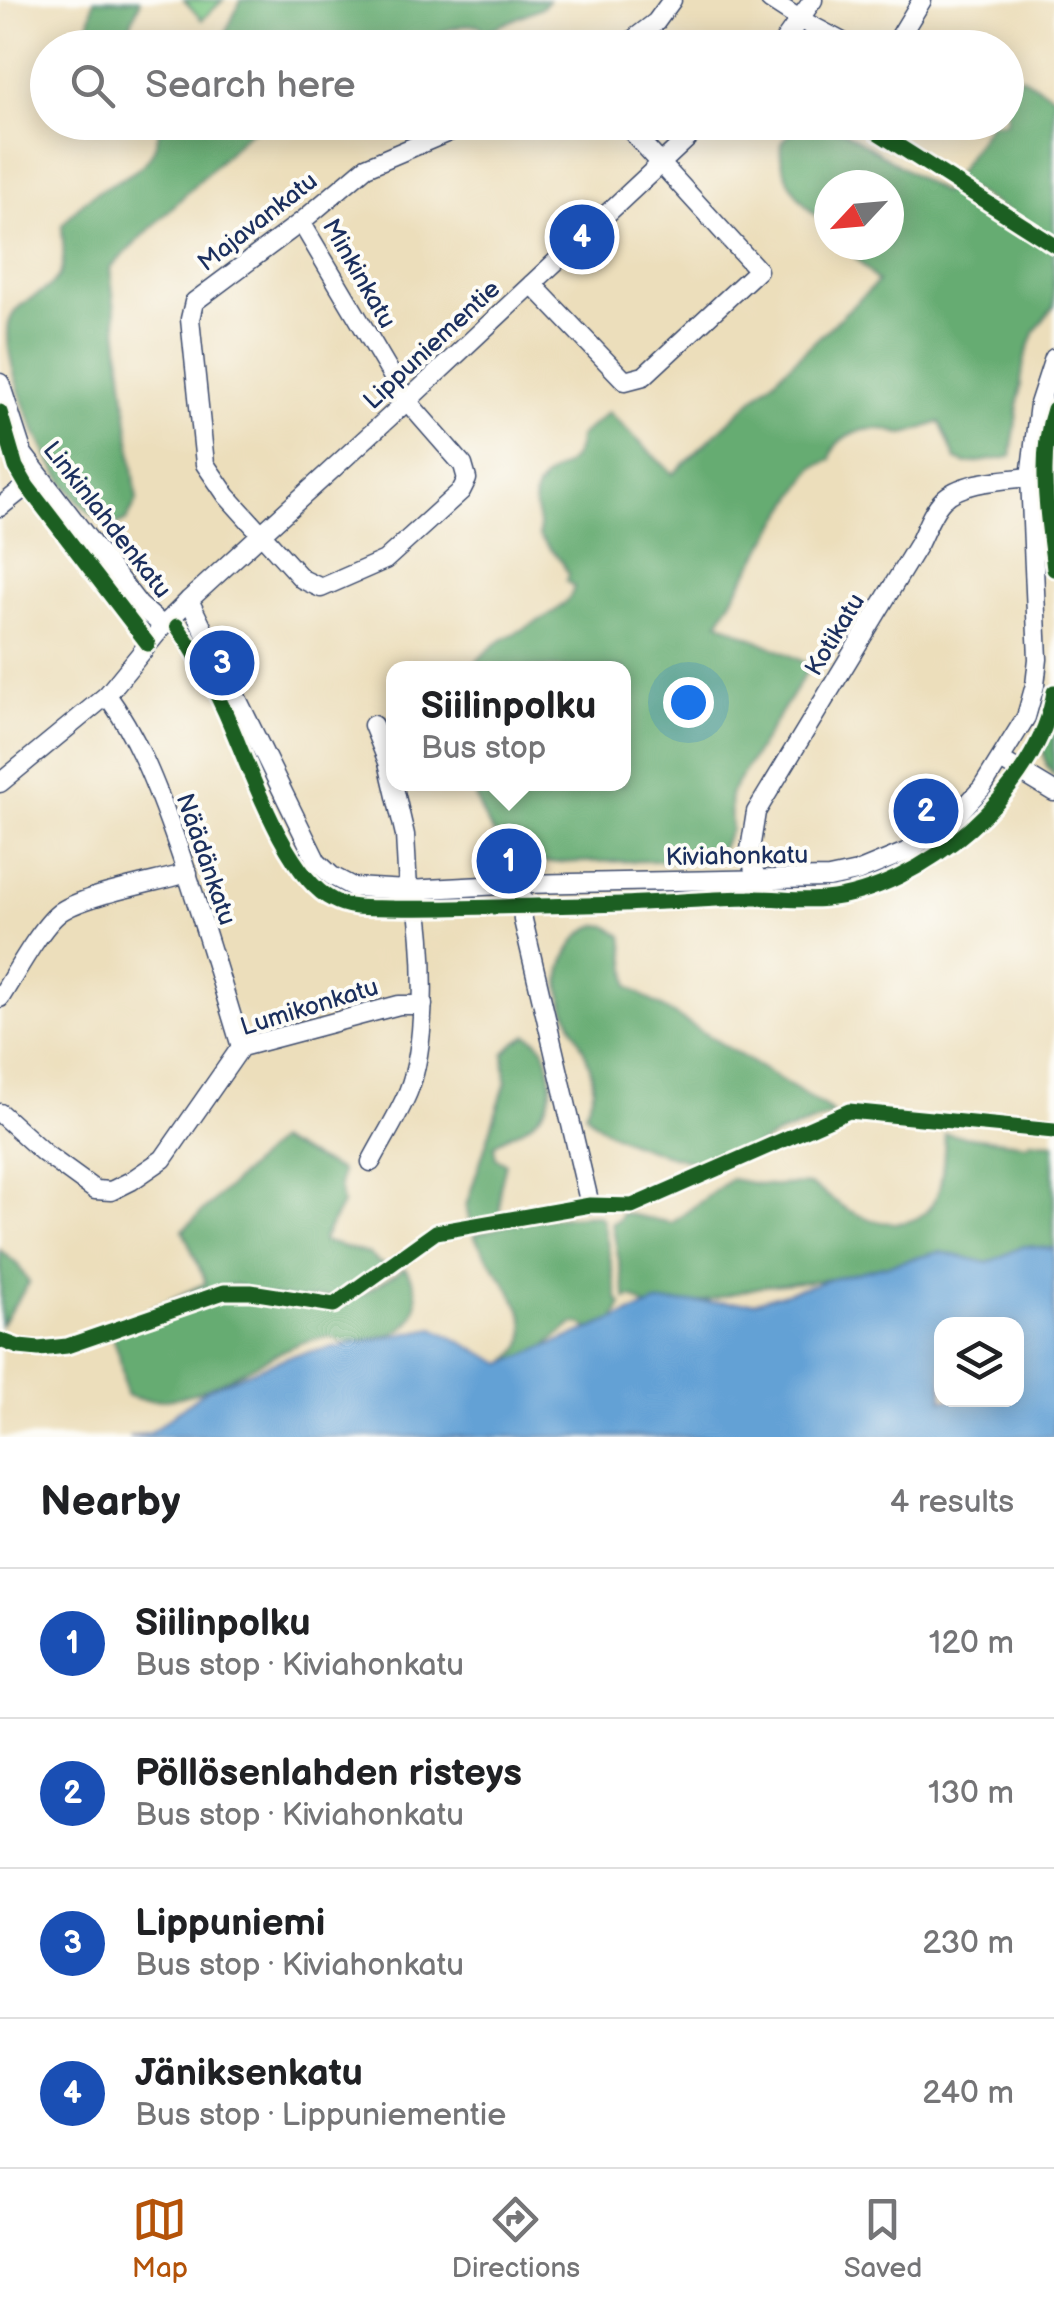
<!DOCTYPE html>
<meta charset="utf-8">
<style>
body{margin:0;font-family:"Balsamiq Sans",sans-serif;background:#f6f6f6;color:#202124}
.controls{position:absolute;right:30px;bottom:30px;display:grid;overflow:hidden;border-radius:20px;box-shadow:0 5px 25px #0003}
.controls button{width:90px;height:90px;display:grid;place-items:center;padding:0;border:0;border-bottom:2px solid #e0e0e0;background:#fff;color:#202124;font:50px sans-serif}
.compass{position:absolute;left:814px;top:170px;width:90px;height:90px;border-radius:50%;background:#fff;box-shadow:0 5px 25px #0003;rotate:244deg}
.you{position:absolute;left:688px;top:702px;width:35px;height:35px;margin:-25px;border:8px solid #fff;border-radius:50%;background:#1a73e8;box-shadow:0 0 0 15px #1a73e833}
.badge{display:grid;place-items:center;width:65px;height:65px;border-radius:50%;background:#b45309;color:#fff;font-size:32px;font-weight:700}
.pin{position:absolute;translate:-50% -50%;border:5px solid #fff;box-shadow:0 2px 10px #0006}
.popup{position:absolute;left:386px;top:661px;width:245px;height:130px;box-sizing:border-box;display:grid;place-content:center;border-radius:20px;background:#fff;filter:drop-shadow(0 2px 8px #0005);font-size:32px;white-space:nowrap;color:#757577}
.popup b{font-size:38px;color:#202124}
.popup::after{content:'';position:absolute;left:50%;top:100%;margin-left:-20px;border:20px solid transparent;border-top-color:#fff}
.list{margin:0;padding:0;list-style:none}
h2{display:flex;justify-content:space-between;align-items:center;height:130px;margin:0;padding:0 40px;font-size:42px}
h2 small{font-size:32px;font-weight:400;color:#757577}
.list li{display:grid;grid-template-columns:65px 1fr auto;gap:30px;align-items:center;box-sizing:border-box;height:150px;padding:0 40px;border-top:2px solid #e0e0e0}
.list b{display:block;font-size:38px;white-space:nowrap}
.list p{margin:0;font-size:32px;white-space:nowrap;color:#757577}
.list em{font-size:32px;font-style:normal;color:#757577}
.icon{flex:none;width:55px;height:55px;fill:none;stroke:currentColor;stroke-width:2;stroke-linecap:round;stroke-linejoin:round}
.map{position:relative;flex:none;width:1054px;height:1437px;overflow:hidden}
.search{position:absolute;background:#fff;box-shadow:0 5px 25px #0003;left:30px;right:30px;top:30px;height:110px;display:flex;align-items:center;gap:25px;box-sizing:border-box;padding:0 35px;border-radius:55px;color:#757577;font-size:38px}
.sheet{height:730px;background:#fff}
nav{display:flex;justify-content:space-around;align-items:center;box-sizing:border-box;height:140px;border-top:2px solid #e0e0e0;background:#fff;font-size:28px;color:#757577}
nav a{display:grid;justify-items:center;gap:5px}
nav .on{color:#b45309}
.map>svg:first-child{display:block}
.green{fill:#7ec885;stroke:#4c7c72;stroke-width:2.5}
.forest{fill:#66ac72;stroke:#406e68;stroke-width:2.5}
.water{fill:#63a1d5;stroke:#3f689a;stroke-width:2.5;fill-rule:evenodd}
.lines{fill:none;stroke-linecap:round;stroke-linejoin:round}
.minor-casing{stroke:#3a496c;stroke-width:21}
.minor{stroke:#fff;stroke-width:18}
.cycleway-casing{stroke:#fdfcf7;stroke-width:21}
.cycleway{stroke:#1b5e20;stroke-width:15}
.labels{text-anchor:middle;stroke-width:8;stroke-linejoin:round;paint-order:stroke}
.street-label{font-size:25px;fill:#1b2f5e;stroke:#fdfcf7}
</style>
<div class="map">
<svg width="1054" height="1437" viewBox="0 0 1054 1437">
<rect width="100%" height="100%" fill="#fdfcf7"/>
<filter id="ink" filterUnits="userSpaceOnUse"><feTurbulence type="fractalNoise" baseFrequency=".01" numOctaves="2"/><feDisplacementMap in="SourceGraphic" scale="20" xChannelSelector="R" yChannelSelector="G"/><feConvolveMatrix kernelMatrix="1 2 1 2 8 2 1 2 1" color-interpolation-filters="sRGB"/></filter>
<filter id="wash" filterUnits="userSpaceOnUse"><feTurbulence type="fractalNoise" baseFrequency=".0048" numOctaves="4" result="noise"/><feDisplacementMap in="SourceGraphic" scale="40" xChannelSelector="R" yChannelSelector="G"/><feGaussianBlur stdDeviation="2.25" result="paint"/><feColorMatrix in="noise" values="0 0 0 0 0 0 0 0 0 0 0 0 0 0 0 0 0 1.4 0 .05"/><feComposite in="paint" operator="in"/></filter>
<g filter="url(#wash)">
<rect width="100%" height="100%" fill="#ecdebb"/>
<polygon class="green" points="184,0 223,0 202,20"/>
<g class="forest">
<polygon points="94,0 139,0 140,2 121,47 84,47"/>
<polygon points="241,0 548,0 544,6 485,32 479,25 467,25 447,30 406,47 219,47"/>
<polygon points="1020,76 1054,96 1054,239 953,179 990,123 1006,122 1007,96"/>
<path d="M160,123H272L249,132L110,268L137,501L126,521L114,526C63,515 0,373 9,324C16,296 51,297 61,271C66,258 62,238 62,225C71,215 80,203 91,196C125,173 156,173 160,123Z"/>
<path d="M813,128L843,131L943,193L950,184L1054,246V306L1035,331L1024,361L1011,457L967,464L956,460L940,422C929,425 913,434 902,434C895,433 887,429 879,429C859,428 832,438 831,460L814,467L780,519L718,622L811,665L730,794L731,830L722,847L710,860L522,863C495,843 481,815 471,784H624V668H472C480,657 490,647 502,640C523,627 569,612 574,587L566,581L568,574L562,562L539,536C543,519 528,503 538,487C551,465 579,470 579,437L608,412L673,474L878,282L844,245H889V185H829V229C818,218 804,206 796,193C778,164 768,130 813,128Z"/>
<path d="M1054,713V776C1037,756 1041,734 1054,713Z"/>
<path d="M599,925L607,926L623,936L629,987L831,1111L833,1115L779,1134L716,1167C681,1159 604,1141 585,1112C589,1102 594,1095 593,1083C589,1036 540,1000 570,949C577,937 585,928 599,925Z"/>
<path d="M528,1035C543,1042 546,1052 549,1067C556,1095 547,1114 522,1129C511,1135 502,1137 494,1146L496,1158L506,1163L500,1188V1219L470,1224L466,1206L506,1082L504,1054L514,1043Z"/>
<path d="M945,1134L1028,1144L1030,1141L1054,1143V1249L1024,1246L988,1263L940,1252L832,1279L764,1286L696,1303L647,1307L633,1297L626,1299L612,1223L619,1220L622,1213L672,1223L731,1179C744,1181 757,1185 770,1185C782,1186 797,1183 809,1185C818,1187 837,1204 848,1210C881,1227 925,1234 939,1189C944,1171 944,1152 945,1134Z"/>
<polygon points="277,1141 341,1171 339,1185 342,1204 322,1241 369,1254 378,1262 386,1265 349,1292 329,1297 300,1299 266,1295 235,1285 200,1290 140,1314 206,1283 183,1230"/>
<path d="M598,1215L603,1220L618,1301L622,1304L614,1320L590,1329L581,1324H573L543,1348L506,1363C511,1357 519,1352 522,1344C537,1310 488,1265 474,1235C515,1220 555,1217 598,1215Z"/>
<polygon points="0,1250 18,1265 29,1283 1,1325"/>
<path d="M405,1268C420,1287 422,1313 402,1329C393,1336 353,1343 342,1341C337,1340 333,1337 328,1337C318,1337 308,1341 298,1344C248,1364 181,1417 126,1395L119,1354L111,1333L174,1309L224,1295L292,1305L335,1307L346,1299L363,1294Z"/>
</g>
<path class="water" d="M1024,1246L1054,1249V1437H128L151,1432L207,1389L290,1356L434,1328L503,1364L656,1303L756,1302L832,1279L940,1252L988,1263ZM942,1324H1016V1400H942Z"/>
</g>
<g filter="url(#ink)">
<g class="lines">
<g class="minor-casing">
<g id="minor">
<polyline points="770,0 801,20 854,48"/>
<polyline points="622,48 656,22 672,0"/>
<polyline points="779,48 813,0"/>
<polyline points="893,48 922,0"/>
<polyline points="301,222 407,401 463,465 467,479 461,491 385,560 321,588 302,579 227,496 205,464 190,319 194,302 301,222 366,167 472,122"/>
<polyline points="532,284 625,381 644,376 758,270 623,122"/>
<polyline points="0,383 23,454 139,605 163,626"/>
<polyline points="0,507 39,476"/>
<polyline points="189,600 317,862 332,876 353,887 408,890 521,884 829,878 857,872 908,851 959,813 982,788 1026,717 1035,685 1038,659 1030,477 1039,404 1054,358"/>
<path d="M107,695C136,735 154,780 171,827C197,899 219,974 241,1047"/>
<polyline points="373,725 388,762 405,835 408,890"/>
<polyline points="1001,760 1054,792"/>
<polyline points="0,783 107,695 163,626 189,600 407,401 705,122"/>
<path d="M756,881L750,850L756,812L919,543C926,529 932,511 943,500C961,481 1005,480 1030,477"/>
<polyline points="521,884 523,920 590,1205"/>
<path d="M0,998C14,976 40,928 59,913C80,896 157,882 188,873"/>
<polyline points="0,1113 44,1153 95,1190 111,1191 131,1181 163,1159 241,1047 399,1005 423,1005"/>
<path d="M371,1162C383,1139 398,1116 408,1092C429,1041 424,944 415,889"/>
</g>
</g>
<use href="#minor" class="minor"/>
<g class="cycleway-casing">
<g id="cycleway">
<polyline points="861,122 1054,245"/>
<path d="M1054,409C1037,459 1048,518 1054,569"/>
<polyline points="0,412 16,467 27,486 148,644"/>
<path d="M177,626C196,653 211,682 225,712C247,761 285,877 333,900C351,910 373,907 393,908C441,909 489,907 537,906C572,905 608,905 643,903C679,902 714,898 750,898C774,897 801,902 825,899C922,889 1039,790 1054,692"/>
<polyline points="0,1340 19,1347 39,1349 67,1346 224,1292 251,1292 334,1305 436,1232 590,1205 632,1206 849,1111 1054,1131"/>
</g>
</g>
<use href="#cycleway" class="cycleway"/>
</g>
</g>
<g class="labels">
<g class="street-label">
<text transform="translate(257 221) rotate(-38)" y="9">Majavankatu</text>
<text transform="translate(360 273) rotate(60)" y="9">Minkinkatu</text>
<text transform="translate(431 344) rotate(-43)" y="9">Lippuniementie</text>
<text transform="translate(108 519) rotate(52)" y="9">Linkinlahdenkatu</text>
<text transform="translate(834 634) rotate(-59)" y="9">Kotikatu</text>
<text transform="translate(737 855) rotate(-1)" y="9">Kiviahonkatu</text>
<text transform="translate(207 859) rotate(71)" y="9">Näädänkatu</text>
<text transform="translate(309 1006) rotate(-17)" y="9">Lumikonkatu</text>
</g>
</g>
</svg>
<div class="controls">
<button><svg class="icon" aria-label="layers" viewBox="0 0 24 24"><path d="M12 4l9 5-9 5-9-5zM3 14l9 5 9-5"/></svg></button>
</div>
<svg class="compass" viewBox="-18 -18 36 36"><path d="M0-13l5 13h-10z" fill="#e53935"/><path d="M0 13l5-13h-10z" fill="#757577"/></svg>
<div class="you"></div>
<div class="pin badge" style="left:509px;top:861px;background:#1a4fb4">1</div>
<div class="popup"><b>Siilinpolku</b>Bus stop</div>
<div class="pin badge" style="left:926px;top:811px;background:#1a4fb4">2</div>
<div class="pin badge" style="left:222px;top:663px;background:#1a4fb4">3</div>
<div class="pin badge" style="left:582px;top:237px;background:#1a4fb4">4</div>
<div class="search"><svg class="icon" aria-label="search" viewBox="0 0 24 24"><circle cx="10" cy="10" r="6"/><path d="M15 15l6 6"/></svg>Search here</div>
</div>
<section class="sheet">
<h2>Nearby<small>4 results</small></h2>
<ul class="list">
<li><span class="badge" style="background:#1a4fb4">1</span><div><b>Siilinpolku</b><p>Bus stop · Kiviahonkatu</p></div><em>120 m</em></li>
<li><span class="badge" style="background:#1a4fb4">2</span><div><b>Pöllösenlahden risteys</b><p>Bus stop · Kiviahonkatu</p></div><em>130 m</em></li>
<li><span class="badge" style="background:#1a4fb4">3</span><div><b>Lippuniemi</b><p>Bus stop · Kiviahonkatu</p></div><em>230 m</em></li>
<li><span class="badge" style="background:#1a4fb4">4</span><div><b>Jäniksenkatu</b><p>Bus stop · Lippuniementie</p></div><em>240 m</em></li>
</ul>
</section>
<nav>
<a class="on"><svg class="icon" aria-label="map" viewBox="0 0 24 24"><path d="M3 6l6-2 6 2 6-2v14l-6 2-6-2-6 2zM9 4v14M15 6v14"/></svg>Map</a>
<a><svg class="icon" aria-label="directions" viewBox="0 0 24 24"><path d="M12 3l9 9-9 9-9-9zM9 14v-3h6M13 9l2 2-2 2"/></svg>Directions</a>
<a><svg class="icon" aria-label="saved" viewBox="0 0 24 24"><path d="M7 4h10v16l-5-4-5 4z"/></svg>Saved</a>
</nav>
